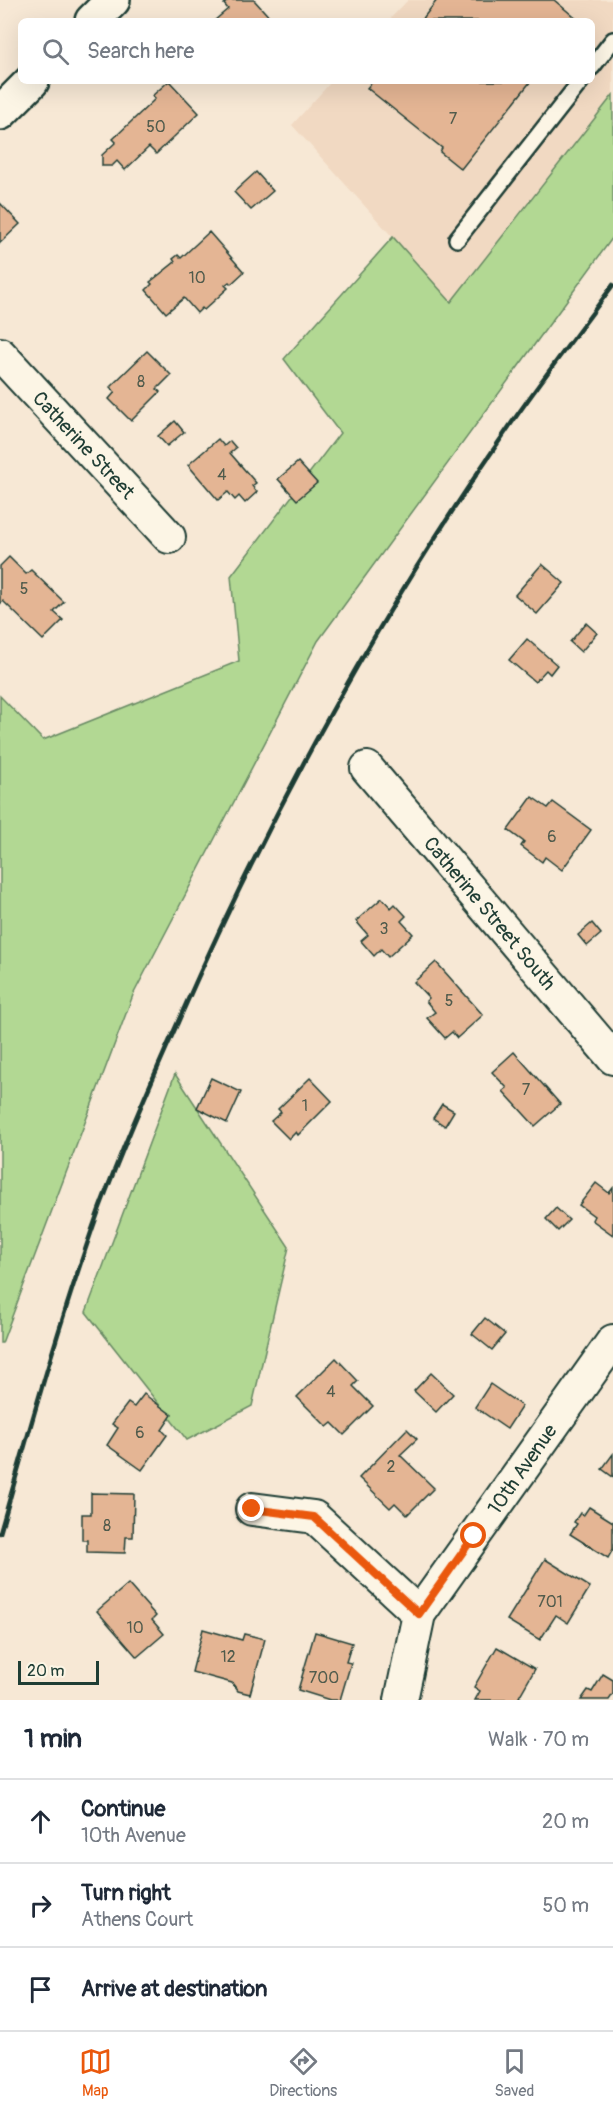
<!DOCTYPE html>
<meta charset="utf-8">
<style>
body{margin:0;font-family:Pangolin,sans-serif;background:#f6f6f7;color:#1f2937}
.scale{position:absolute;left:18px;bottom:15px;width:81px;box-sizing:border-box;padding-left:6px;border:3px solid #1f3d34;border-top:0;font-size:16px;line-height:21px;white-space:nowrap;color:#1f3d34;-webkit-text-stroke:4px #fcf5e5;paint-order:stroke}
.stop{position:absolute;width:18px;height:18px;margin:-14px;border:4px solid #ea580c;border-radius:50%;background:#fff}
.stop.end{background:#ea580c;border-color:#fff;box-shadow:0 2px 6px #0008}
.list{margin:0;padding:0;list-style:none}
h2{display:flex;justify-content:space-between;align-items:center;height:78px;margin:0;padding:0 24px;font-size:26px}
h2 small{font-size:20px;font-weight:400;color:#747a83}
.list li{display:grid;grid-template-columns:39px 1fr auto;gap:18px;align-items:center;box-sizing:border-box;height:84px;padding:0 24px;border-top:2px solid #e0e1e3}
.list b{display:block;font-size:22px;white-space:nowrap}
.list p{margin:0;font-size:20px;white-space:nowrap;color:#747a83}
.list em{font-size:20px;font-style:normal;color:#747a83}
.icon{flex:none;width:33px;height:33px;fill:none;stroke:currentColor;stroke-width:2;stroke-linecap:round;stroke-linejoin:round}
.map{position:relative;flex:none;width:613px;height:1700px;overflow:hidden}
.search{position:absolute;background:#fff;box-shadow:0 6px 24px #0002;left:18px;right:18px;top:18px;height:66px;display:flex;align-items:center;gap:15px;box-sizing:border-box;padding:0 21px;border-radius:9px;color:#747a83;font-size:22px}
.sheet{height:330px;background:#fff}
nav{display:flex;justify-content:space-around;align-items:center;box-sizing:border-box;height:84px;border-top:2px solid #e0e1e3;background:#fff;font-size:16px;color:#747a83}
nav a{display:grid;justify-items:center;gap:3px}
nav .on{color:#ea580c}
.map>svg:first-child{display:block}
.built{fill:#f1d9c2}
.green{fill:#b2d893;stroke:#688a64;stroke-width:1.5}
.building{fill:#e4b594;stroke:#1f3d34;stroke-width:1.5}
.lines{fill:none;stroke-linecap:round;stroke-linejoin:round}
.lane-casing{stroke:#1f3d34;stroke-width:20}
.street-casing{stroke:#1f3d34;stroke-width:36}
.secondary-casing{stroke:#1f3d34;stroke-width:38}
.lane{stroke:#fcf5e5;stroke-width:15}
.street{stroke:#fcf5e5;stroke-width:32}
.secondary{stroke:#fcf5e5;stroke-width:33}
.rail{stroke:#1f3d34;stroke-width:4.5}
.route{stroke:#ea580c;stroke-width:8}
.labels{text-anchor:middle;stroke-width:4.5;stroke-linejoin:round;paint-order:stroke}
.number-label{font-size:16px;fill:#505b4c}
.street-label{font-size:20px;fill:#1f3d34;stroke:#fcf5e5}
</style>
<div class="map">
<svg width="613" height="1700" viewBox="0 0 613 1700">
<rect width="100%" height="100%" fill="#f7e8d5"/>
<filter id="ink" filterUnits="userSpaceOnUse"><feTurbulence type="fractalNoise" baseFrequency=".0167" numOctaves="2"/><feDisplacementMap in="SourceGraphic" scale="12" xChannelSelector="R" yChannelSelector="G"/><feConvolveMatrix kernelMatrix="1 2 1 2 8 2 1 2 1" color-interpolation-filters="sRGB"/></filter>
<g filter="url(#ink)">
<polygon class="built" points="408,0 613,0 613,95 451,302 292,125 332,81 592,81 592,21 388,21"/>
<g class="green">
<polygon points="613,95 613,237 318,641 133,995 2,1343 0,1343 0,696 43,740 239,661 231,576 340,433 284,359 393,237 451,302"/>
<polygon points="175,1074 289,1247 252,1406 187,1440 86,1312"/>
</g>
<g class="building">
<polygon points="229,0 254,0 273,21 214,21 228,9 224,4"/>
<polygon points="437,0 554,0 579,21 421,21"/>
<polygon points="169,81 199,113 156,154 149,147 125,170 117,161 112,166 102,166 102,155 116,142 113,139 155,99 152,96"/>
<polygon points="373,81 531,81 461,169 440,152 442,148 367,88"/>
<polygon points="256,172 273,191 251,210 234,192"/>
<polygon points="0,203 20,224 0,243"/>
<polygon points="209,232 244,272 231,284 229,282 225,285 228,288 204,310 202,308 197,313 184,298 166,313 146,290 152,284 150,282 175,262 173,259 178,255 181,258"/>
<polygon points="147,351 171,375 157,389 160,392 131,421 109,399 115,392 110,387"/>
<polygon points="175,421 184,432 167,446 158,436"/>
<polygon points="218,439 224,446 230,441 236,448 230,453 256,483 252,486 257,492 245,503 239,496 235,500 228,492 218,500 188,465"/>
<polygon points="298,462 317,483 297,500 278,479"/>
<polygon points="9,557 26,574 31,570 64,602 54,612 63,620 43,640 3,601 0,604 0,566"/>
<polygon points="542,564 564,583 537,614 515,595"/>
<polygon points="586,623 597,633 581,652 570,642"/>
<polygon points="527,639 557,665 550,674 546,670 535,682 509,660"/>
<polygon points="532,797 548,808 553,802 591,830 562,870 545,857 542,862 521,846 524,842 508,830"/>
<polygon points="382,898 391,908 395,904 406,916 401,921 413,934 388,957 381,949 374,956 361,941 368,935 356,921"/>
<polygon points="592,923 601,934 587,946 578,935"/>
<polygon points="436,962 483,1015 457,1038 452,1032 445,1038 427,1018 435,1012 426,1001 429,998 414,982"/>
<polygon points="514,1052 560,1104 535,1126 503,1091 507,1088 492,1072"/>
<polygon points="211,1078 241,1092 227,1123 197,1108"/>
<polygon points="310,1078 332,1101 298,1135 296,1132 289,1139 271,1121 281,1112 278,1109"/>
<polygon points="442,1104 454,1111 445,1126 433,1118"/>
<polygon points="596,1183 609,1193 613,1188 613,1235 592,1220 594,1216 579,1205"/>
<polygon points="556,1208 569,1220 558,1231 546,1219"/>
<polygon points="485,1318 505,1334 492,1350 472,1334"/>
<polygon points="336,1358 358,1381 353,1386 373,1406 344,1435 332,1423 327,1427 297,1397"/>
<polygon points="431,1373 453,1394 436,1412 414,1391"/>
<polygon points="490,1384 522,1406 507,1429 475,1407"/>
<polygon points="144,1394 172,1415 162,1430 167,1435 142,1470 107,1445 118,1428 112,1424 128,1403 134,1407"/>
<polygon points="407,1429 417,1439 400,1455 434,1488 407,1515 395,1503 390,1508 359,1478"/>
<polygon points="613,1454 613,1477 602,1469"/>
<polygon points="91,1493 134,1494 133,1537 126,1537 125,1553 87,1552 87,1540 82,1540 82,1514 91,1514"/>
<polygon points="589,1507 613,1522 613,1549 608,1558 570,1534 577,1524 574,1522 580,1513 583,1516"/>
<polygon points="545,1559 590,1587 568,1623 556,1615 540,1640 507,1620"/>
<polygon points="128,1584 156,1616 152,1620 164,1634 137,1657 97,1611"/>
<polygon points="203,1629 242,1640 244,1634 265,1639 250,1694 238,1691 232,1683 192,1672"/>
<polygon points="315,1632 352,1643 346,1662 351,1663 340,1700 330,1700 298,1690"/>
<polygon points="497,1647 535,1669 519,1697 524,1700 475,1700 480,1691 474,1687"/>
<polygon points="603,1674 613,1680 613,1694 609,1700 581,1700 588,1690 592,1692"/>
</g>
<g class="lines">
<g class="lane-casing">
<g id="lane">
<polyline points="592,67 613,40"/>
<polyline points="457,239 581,81"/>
</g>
</g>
<g class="street-casing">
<g id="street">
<polyline points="0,354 169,537"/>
<polyline points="367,768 613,1058"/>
<polyline points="252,1509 314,1517 419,1614"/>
<polyline points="401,1700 419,1614 613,1341"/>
</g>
</g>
<g class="secondary-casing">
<g id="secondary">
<polyline points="92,21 113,0"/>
<polyline points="0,113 32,81"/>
</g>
</g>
<use href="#lane" class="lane"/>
<use href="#street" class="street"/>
<use href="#secondary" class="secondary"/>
<path class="rail" d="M0,1533C31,1424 61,1316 99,1210C123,1146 150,1084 178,1022C270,812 381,610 513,421C545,375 580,330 613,285"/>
</g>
</g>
<g class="lines" filter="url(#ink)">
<polyline class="route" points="252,1509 314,1517 419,1614 474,1536"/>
</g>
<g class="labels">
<g class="number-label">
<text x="453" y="124">7</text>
<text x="156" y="132">50</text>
<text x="197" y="283">10</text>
<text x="141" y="387">8</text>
<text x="222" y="480">4</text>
<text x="24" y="594">5</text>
<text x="552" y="842">6</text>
<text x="384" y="934">3</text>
<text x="449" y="1006">5</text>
<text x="526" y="1095">7</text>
<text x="305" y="1111">1</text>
<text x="331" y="1397">4</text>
<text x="140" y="1438">6</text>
<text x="391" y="1472">2</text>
<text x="107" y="1531">8</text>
<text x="550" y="1607">701</text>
<text x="135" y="1633">10</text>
<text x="228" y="1662">12</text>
<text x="324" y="1683">700</text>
</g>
<g class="street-label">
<text transform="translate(84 445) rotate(47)" y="7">Catherine Street</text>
<text transform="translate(490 913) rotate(50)" y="7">Catherine Street South</text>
<text transform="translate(522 1469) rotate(-55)" y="7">10th Avenue</text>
</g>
</g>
</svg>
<div class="scale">20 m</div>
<div class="stop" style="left:474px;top:1536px"></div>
<div class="stop end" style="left:252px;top:1509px"></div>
<div class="search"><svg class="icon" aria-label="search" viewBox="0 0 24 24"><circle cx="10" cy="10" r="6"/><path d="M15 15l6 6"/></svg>Search here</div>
</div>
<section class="sheet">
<h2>1 min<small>Walk · 70 m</small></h2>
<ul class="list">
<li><svg class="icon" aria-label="ahead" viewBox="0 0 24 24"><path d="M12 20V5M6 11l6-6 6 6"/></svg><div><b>Continue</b><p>10th Avenue</p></div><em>20 m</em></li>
<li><svg class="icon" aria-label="right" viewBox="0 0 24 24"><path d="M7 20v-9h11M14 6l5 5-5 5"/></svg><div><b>Turn right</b><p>Athens Court</p></div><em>50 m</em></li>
<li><svg class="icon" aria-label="arrive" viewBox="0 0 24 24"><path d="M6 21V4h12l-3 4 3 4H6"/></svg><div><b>Arrive at destination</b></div></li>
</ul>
</section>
<nav>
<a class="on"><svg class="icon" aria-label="map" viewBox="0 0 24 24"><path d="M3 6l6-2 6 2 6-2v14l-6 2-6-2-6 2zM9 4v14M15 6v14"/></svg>Map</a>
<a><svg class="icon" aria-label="directions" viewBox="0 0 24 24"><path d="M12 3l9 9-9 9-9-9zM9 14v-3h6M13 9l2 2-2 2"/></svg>Directions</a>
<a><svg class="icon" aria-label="saved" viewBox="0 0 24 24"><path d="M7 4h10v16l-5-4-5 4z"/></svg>Saved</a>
</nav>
